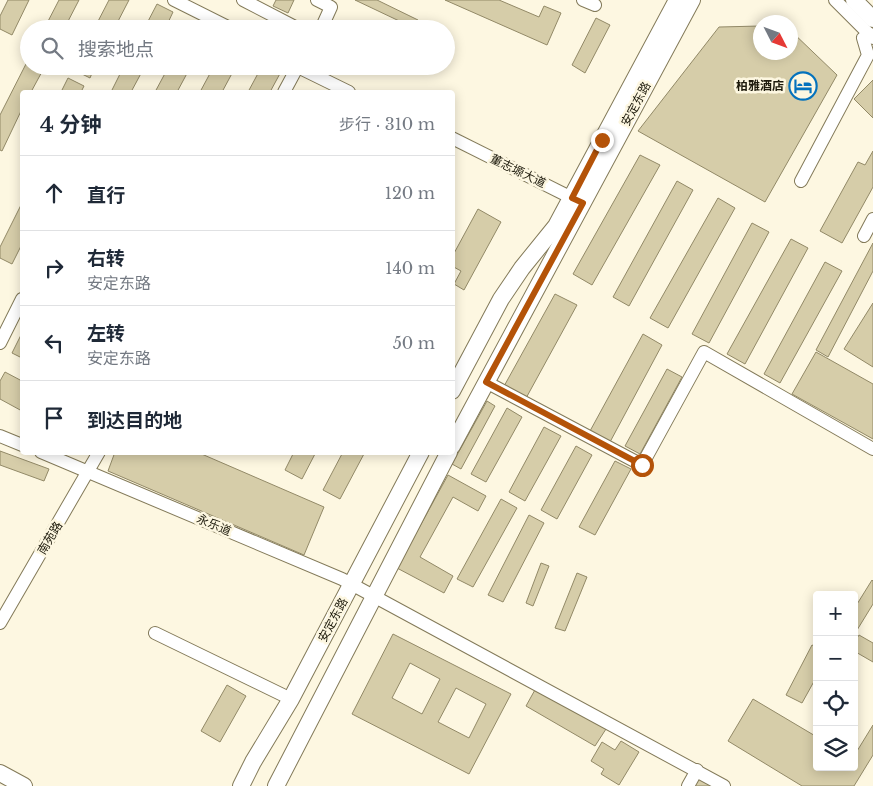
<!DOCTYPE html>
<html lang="zh">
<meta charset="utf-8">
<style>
body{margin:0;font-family:"Libre Baskerville","Noto Sans SC",serif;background:#f6f6f7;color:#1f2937}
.controls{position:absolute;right:15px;bottom:15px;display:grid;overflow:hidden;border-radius:5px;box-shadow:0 2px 12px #0003}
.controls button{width:45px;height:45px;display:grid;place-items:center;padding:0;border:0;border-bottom:1px solid #e0e1e3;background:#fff;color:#1f2937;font:25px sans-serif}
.compass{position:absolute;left:753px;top:15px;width:45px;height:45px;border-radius:50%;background:#fff;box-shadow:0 2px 12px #0003;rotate:132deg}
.stop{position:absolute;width:15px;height:15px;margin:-11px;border:4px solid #b45309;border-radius:50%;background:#fff}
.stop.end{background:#b45309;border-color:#fff;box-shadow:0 1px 5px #0008}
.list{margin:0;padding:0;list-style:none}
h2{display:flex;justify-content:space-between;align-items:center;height:65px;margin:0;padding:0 20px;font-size:21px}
h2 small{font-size:16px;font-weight:400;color:#747a83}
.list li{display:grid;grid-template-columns:32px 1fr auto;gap:15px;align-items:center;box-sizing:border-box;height:75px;padding:0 20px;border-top:1px solid #e0e1e3}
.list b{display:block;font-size:19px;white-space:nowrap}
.list p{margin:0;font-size:16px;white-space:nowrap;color:#747a83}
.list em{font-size:16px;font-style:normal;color:#747a83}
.icon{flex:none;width:28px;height:28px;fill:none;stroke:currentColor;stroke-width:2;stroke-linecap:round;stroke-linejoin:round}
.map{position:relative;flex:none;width:873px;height:786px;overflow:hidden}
.search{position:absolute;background:#fff;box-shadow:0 2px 12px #0003;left:20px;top:20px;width:435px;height:55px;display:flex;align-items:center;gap:12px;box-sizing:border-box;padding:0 18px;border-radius:28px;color:#747a83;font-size:19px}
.panel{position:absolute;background:#fff;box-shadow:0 2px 12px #0003;left:20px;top:90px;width:435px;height:365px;border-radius:5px}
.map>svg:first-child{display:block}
.building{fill:#d6cda9;stroke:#928967;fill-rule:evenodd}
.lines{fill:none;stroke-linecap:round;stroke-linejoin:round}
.minor-casing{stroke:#837a59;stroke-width:14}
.major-casing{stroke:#837a59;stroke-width:18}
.minor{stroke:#fff;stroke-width:12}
.major{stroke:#fff;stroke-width:16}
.route{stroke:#b45309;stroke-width:6}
.labels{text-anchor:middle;stroke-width:5;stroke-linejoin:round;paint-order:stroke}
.poi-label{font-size:12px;font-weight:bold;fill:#1d1a0c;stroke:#fdf7e1;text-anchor:end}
.street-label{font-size:12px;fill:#1d1a0c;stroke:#fdf7e1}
</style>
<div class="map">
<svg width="873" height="786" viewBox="0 0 873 786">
<rect width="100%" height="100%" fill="#fdf7e1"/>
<g class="building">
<polygon points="8,0 29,0 12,35 0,29 0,16"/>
<polygon points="59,0 79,0 64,29 44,29"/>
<polygon points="109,0 129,0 114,29 94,29"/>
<polygon points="276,0 294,0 288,13 273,6"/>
<polygon points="355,0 377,0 418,20 414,28"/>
<polygon points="445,0 499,0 539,17 544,6 561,13 547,45"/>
<polygon points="157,4 173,12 165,29 144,29"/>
<polygon points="596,18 610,25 585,73 572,65"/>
<polygon points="193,21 207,29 189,29"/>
<polygon points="760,26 760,52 790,52 790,30 837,75 765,202 638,131 719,27"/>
<polygon points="28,60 29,66 44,68 31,92 22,92 22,109 2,151 0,150 0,115"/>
<polygon points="75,66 95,66 90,78 74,70"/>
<polygon points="124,66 145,66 131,92 111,92"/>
<polygon points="169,66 191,66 177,92 155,92"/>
<polygon points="214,66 236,66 222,92 200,92"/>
<polygon points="262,66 280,66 283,68 270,92 248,92"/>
<polygon points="68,78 84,86 81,92 61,92"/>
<polygon points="873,80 873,118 854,99"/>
<polygon points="873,151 873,187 842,243 820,231 858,162 865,165"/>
<polygon points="640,155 660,165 592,285 573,274"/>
<polygon points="677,181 693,190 629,306 613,297"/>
<polygon points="718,198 735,208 668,328 650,318"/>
<polygon points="22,203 22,244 12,264 0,258 0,247"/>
<polygon points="478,209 501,222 464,290 454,284 461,271 452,266 452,257"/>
<polygon points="752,223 769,232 709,343 692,334"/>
<polygon points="791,239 808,248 745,364 727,354"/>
<polygon points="873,243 873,271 828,357 816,350"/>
<polygon points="825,262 842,271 780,383 764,374"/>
<polygon points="555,294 577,305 525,400 503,388"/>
<polygon points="873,303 873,367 844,349"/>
<polygon points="22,333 22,358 12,353"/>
<polygon points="643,334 662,345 610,442 590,431"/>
<polygon points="816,352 873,384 873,439 792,394"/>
<polygon points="667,369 682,377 640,454 625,446"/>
<polygon points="5,372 22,381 22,411 0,399 0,381"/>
<polygon points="487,401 495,406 461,469 452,464"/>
<polygon points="507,408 522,417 486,482 471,474"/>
<polygon points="544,427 561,436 525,501 509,492"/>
<polygon points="576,446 592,455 557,519 541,510"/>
<polygon points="0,451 49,469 44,481 0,465"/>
<polygon points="115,452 197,452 324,507 304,555 108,471"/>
<polygon points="294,452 316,452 302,479 285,470"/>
<polygon points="343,452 365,452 340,499 323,490"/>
<polygon points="615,461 631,469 595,535 579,527"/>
<polygon points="448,475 486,496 478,511 453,497 420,557 453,576 444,593 397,568"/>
<polygon points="501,499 517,508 473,587 457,579"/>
<polygon points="529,515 544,523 503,602 488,595"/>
<polygon points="541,563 549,566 533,606 526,603"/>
<polygon points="577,573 587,577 565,631 555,628"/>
<polygon points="872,580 873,581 873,604 854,635 854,609"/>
<path d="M393,634L511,694L469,774L352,714ZM410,663L440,679L422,714L392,698ZM456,688L486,704L469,738L438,722Z"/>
<polygon points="859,635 873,643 873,662 854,651 854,643"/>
<polygon points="812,645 817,647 817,676 802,703 786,695"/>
<polygon points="227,685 246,696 220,742 201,731"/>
<polygon points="536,688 606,729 595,746 526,706"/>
<polygon points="753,699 817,737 817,767 854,767 854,756 873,725 873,755 854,786 802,786 728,741"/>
<polygon points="621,741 639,752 619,785 601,774 604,769 591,761 602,742 615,750"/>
<polygon points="699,777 715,786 694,786"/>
</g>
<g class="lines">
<g class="minor-casing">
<g id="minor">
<polyline points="174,0 232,29"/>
<polyline points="243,0 299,29"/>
<polyline points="317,0 331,7 321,29"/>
<polyline points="583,0 595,5"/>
<polyline points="835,0 873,38"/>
<polyline points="296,66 349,92"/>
<polyline points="284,92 298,66"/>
<polyline points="452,138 578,201"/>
<polyline points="801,181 868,55 863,38 870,34"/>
<polyline points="864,236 873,219"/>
<polyline points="0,343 22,299"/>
<polyline points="486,382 642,465 704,352 873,449"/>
<polyline points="0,436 22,445"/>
<polyline points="41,452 342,579 724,786"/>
<polyline points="0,623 99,452"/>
<polyline points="155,633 291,699"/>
<polyline points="688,786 697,770"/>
</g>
</g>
<g class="major-casing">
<g id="major">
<polyline points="854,0 873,19"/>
<polyline points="452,391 501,299 522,268 556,226 677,0"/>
<polyline points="452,446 692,0"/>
<polyline points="0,773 24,786"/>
<polyline points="241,786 253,762 291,699 421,452"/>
<polyline points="276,786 449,452"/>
</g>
</g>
<use href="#minor" class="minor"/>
<use href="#major" class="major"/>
</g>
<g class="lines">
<polyline class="route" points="602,140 572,198 583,203 486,382 642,465"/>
</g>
<defs>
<g id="hotel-ring" transform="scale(1.4375)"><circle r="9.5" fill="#fdf7e1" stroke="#0472bd" stroke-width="1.5"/><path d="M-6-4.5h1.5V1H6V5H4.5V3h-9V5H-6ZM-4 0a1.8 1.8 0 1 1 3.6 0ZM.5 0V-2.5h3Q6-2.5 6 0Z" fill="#0472bd"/></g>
</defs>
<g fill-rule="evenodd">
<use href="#hotel-ring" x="803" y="86"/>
</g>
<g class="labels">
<g class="poi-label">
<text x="784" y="90">柏雅酒店</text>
</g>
<g class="street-label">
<text transform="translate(636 104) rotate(-62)" y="4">安定东路</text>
<text transform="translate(518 171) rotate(26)" y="4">董志塬大道</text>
<text transform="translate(214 525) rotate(23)" y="4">永乐道</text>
<text transform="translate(50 538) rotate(-59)" y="4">南苑路</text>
<text transform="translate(333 620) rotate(-62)" y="4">安定东路</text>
</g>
</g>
</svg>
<div class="controls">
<button>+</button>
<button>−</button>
<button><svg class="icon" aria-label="locate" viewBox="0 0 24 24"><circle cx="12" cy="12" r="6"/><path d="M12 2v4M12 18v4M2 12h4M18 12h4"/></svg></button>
<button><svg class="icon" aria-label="layers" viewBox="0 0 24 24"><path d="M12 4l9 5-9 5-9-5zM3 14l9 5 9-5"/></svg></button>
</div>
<svg class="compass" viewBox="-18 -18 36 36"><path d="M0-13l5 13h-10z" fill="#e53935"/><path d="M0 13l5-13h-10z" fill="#747a83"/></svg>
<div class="stop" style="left:642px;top:465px"></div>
<div class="stop end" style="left:602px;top:140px"></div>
<div class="search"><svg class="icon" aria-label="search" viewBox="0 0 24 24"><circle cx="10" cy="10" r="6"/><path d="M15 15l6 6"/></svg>搜索地点</div>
<section class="panel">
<h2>4 分钟<small>步行 · 310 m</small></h2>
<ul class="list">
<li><svg class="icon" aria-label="ahead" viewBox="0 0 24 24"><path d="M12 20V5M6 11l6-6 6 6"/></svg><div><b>直行</b></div><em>120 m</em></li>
<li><svg class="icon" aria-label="right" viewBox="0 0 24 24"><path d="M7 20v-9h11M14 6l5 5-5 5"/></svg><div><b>右转</b><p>安定东路</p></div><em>140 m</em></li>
<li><svg class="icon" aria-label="left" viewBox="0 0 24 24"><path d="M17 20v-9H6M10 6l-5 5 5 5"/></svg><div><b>左转</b><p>安定东路</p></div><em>50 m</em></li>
<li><svg class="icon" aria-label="arrive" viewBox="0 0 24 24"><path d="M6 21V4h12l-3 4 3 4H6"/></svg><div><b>到达目的地</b></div></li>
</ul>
</section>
</div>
